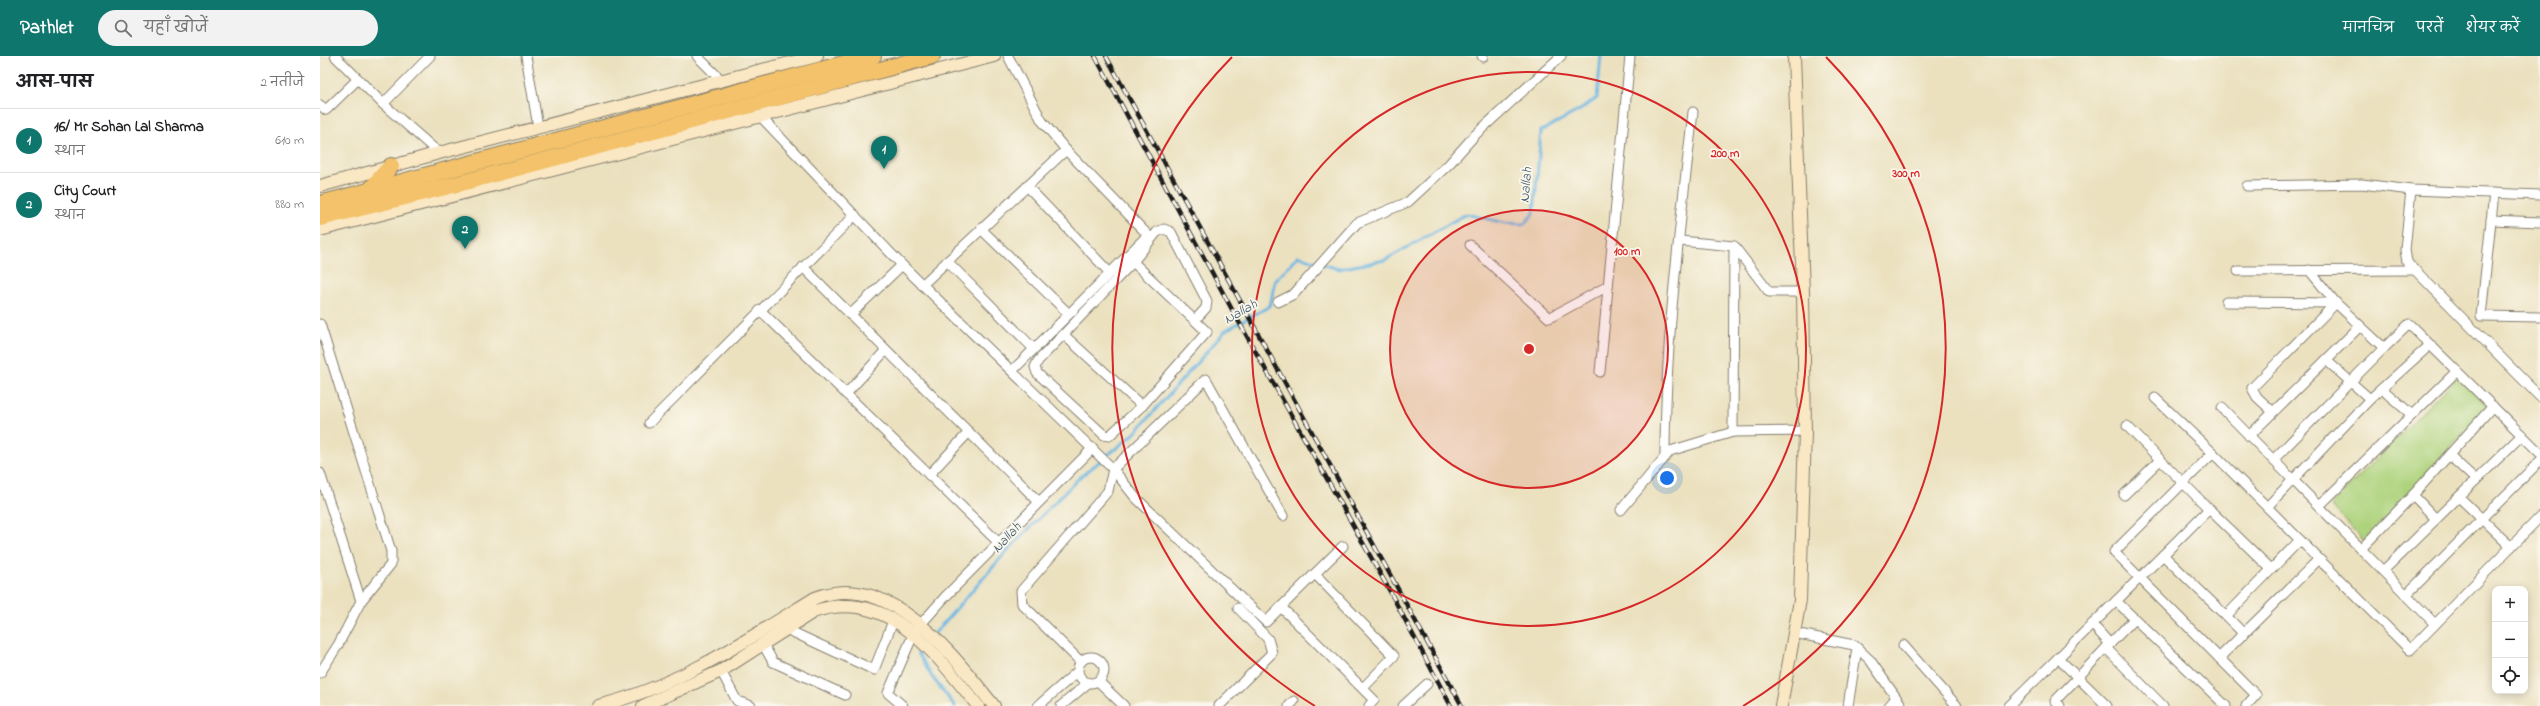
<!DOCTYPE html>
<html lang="hi">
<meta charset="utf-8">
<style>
body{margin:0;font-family:"Indie Flower","Playpen Sans Deva",sans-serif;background:#f2f2f2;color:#202124}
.controls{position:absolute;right:12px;bottom:12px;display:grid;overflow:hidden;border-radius:8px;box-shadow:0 2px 10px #0003}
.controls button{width:36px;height:36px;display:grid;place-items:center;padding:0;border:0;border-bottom:1px solid #e0e0e0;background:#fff;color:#202124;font:20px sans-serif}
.you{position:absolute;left:1347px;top:422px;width:14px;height:14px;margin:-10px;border:3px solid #fff;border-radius:50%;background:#1a73e8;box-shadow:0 0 0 6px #1a73e833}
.badge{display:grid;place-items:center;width:26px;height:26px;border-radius:50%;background:#0f766e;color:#fff;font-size:13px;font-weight:700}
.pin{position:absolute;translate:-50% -33px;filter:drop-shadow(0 1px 2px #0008)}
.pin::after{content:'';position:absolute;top:21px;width:14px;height:12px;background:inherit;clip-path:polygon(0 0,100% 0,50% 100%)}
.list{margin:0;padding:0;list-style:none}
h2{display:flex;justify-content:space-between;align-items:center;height:52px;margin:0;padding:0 16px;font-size:17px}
h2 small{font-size:13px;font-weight:400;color:#757577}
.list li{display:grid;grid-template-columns:26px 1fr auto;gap:12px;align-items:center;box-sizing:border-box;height:64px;padding:0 16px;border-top:1px solid #e0e0e0}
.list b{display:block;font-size:15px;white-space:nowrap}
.list p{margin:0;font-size:13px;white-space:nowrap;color:#757577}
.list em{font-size:13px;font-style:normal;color:#757577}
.icon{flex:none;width:22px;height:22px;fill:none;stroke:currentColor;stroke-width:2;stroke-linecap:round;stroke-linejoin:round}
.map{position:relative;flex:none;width:2220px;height:650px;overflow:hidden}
header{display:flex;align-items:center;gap:24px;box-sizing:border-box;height:56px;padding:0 20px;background:#0f766e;color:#fff}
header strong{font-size:19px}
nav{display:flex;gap:22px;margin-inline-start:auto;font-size:14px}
.search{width:280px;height:36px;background:#f2f2f2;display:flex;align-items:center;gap:10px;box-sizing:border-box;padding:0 14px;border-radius:22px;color:#757577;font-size:15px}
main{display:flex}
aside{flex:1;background:#fff}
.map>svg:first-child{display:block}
.green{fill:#aed37d;stroke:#65784c}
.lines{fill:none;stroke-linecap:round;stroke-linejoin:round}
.stream{stroke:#69b5e2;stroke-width:3}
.street-casing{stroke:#847e6e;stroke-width:11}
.secondary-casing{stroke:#847e6e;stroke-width:14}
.highway-casing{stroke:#847e6e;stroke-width:18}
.street{stroke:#fff;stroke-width:9}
.secondary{stroke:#fae7c3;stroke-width:12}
.highway{stroke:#f3c26a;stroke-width:16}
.rail-casing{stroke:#1c1c1c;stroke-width:4.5}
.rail{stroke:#fbf7ec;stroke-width:3;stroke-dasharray:9;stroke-linecap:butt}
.ring{fill:none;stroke:#d62828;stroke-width:2}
.labels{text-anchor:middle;stroke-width:3.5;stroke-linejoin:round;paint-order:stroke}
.water-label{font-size:14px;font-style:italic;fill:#3b596b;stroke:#fbf7ec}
.centre{fill:#d62828;stroke:#fbf7ec;stroke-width:2}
.ring-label{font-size:12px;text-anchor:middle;font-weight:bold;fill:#d62828;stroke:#fbf7ec;stroke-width:3.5;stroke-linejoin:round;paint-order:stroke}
</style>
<header>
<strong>Pathlet</strong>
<div class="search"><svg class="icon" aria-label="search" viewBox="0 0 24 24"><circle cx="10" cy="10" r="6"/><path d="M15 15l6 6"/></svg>यहाँ खोजें</div>
<nav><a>मानचित्र</a><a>परतें</a><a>शेयर करें</a></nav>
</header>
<main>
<aside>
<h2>आस-पास<small>2 नतीजे</small></h2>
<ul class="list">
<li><span class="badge">1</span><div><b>16/ Mr Sohan Lal Sharma</b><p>स्थान</p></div><em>610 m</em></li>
<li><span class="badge">2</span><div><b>City Court</b><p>स्थान</p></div><em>880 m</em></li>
</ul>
</aside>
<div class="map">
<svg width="2220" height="650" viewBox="0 0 2220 650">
<rect width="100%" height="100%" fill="#fbf7ec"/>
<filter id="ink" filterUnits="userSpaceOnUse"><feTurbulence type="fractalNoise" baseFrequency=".025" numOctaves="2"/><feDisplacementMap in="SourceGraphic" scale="8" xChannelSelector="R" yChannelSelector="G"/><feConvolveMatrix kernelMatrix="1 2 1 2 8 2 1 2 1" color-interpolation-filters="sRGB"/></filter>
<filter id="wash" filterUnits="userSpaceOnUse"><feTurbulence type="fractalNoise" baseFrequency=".012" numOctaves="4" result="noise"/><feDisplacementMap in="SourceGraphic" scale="16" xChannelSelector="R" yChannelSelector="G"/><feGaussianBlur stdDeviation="0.9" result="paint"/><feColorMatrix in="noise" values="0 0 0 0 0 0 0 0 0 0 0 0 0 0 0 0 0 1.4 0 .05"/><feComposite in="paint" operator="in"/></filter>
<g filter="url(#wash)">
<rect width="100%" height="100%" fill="#ebe1bf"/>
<polygon class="green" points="2137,321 2168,350 2044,485 2011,449"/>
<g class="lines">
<g class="stream">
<polyline points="614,578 688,494 759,422 814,378 906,274 950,250 955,225 978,200 1018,213 1065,204 1146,158 1185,167 1204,168 1214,157 1221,75 1260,54 1277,42 1281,0"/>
<polyline points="603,590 598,597 612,621 635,650"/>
</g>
</g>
</g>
<g filter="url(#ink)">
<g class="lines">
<g class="street-casing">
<g id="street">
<polyline points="15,0 63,48 119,97"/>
<polyline points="206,0 218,71"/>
<polyline points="377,0 402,25"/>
<polyline points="688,0 722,65 746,94 828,179 692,315"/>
<polyline points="1162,0 1163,1"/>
<polyline points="63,48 110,0"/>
<polyline points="0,49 6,54 38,23"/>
<polyline points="440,60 582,209 793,413 788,435 701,535 702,548 760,605"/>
<polyline points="707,130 790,217"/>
<polyline points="1927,130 2042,128 2091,134 2220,139"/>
<polyline points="2091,134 2085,194 2087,206 2220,341"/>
<polyline points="2174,137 2161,260 2220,261"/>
<polyline points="2171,164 2220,166"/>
<polyline points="661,173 749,258"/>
<polyline points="1360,185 1414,190 1449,236 1483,236"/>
<polyline points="1150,189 1229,262 1288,230"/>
<polyline points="627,205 713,292"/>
<polygon points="813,206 887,276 822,350 789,380 784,379 717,317 715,311 718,305"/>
<polyline points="813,206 837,176 844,173 851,176 887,245 886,252 875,264"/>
<polyline points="483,211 718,445"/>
<polyline points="1989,214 2016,247 2064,292 2089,268 2220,397"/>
<polyline points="1918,215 2092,214"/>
<polyline points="602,229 746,94"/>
<polyline points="958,246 974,238 1037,167 1088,146 1129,108 1155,79 1241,0"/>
<polyline points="1906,246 2016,247"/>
<polyline points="440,254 678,486"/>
<polyline points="530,259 582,209"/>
<polyline points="0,268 71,495 71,508 41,545 18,589 0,617"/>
<polyline points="744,279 822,350"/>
<polyline points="2006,304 2040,270"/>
<polyline points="1280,316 1310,0"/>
<polyline points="2062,333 2092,359"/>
<polyline points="526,338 566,294"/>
<polyline points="1835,342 1893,397 2090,594 2220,461"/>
<polyline points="1902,352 2115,568"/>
<polyline points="1952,355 1937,341 1932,332 2016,247"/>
<polyline points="329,367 535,159"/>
<polyline points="1807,370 1889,453"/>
<polyline points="1413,376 1414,190"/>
<polyline points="1929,380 2006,304 2050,343"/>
<polyline points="1893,397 1794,496 1936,639 1926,650"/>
<polyline points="2129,399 2156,424"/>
<path d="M1345,401C1345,286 1360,170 1373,56"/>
<polyline points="1953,404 2064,292"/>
<polyline points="0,417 41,545"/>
<polyline points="609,419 649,376"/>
<polyline points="1804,439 1840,404"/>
<polyline points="2093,439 2116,463"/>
<polyline points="2139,441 2191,491"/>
<polyline points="1999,450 2137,315"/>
<polyline points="1947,451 2050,343 2110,289"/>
<polyline points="1301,454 1350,395 1413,376 1485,375"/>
<polyline points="1023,490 961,551 1054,644 1049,650"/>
<polyline points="2041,493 2093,439 2173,350"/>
<polyline points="1843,499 1889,453 1951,513"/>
<polyline points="2063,515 2202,379"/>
<polyline points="995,518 1074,600 1043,632"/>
<polyline points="2086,539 2220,405"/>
<polyline points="1796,545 1906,650"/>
<polyline points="961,551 946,566 815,441 793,413 886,323 963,460"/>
<polyline points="1906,560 1924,578"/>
<polyline points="1772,568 1790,588"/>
<polyline points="466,573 554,614 573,565"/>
<polyline points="1474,577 1534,589 1550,604 1582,650"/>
<polyline points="443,588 453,606 525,639"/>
<polyline points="1583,589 1637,650"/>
<polyline points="1786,592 1843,650"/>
<circle cx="771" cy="614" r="13"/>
<polyline points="1899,602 1999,503"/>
<polyline points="401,615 417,645 431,650"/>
<polyline points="778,625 804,650"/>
<polyline points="583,650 568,637 593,579 601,568 625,541 773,392"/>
<polyline points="718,650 757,616"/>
<polyline points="741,650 768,627"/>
<polyline points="899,650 952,597 948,583 918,552"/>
<polyline points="969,650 974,645"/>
<polyline points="1083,650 1107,628"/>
<polyline points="1528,650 1537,592"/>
<polyline points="1569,650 1576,642"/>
<polyline points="1689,650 1738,602"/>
<polyline points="1740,650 1735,645 1814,563"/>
<polyline points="1787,650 1738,602 1843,499 1906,560 1980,484"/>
</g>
</g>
<g class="secondary-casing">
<g id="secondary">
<polyline points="0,130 119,97 497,0"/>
<polyline points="0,174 674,0"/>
<path d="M278,650C359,630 425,585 495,542C570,512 634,601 674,650"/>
<path d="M323,650L401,615L493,556C568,529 616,599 658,650"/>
<polyline points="1461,650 1480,544 1485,375 1483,236 1474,0"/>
</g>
</g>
<g class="highway-casing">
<g id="highway">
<polyline points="50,134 71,110"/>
<polyline points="0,148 553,0"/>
<polyline points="0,162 141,127 612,0"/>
</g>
</g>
<use href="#street" class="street"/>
<use href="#secondary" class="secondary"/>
<use href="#highway" class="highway"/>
<g class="rail-casing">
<g id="rail">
<polyline points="775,0 915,259 1066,528 1131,650"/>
<polyline points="786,0 1142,650"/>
</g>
</g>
<use href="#rail" class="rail"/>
</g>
</g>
<circle cx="1209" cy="293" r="139" fill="#d62828" fill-opacity=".12"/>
<g class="ring">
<circle cx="1209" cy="293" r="139"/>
<circle cx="1209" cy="293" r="277"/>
<path d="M995 650A416 416 0 0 1 912 1M1506 1A416 416 0 0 1 1423 650"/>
</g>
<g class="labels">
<g class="water-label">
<text transform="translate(1205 129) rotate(-85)" y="5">Nallah</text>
<text transform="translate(920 255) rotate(-30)" y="5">Nallah</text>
<text transform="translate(686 481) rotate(-47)" y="5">Nallah</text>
</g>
</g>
<circle cx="1209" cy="293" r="6" class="centre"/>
<g class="ring-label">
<text x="1405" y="101">200 m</text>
<text x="1586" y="121">300 m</text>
<text x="1307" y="199">100 m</text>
</g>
</svg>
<div class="controls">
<button>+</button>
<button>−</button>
<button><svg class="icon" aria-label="locate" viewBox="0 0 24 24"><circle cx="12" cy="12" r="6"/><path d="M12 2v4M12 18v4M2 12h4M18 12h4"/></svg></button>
</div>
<div class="you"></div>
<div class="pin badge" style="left:564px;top:113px">1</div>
<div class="pin badge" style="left:145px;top:193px">2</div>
</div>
</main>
